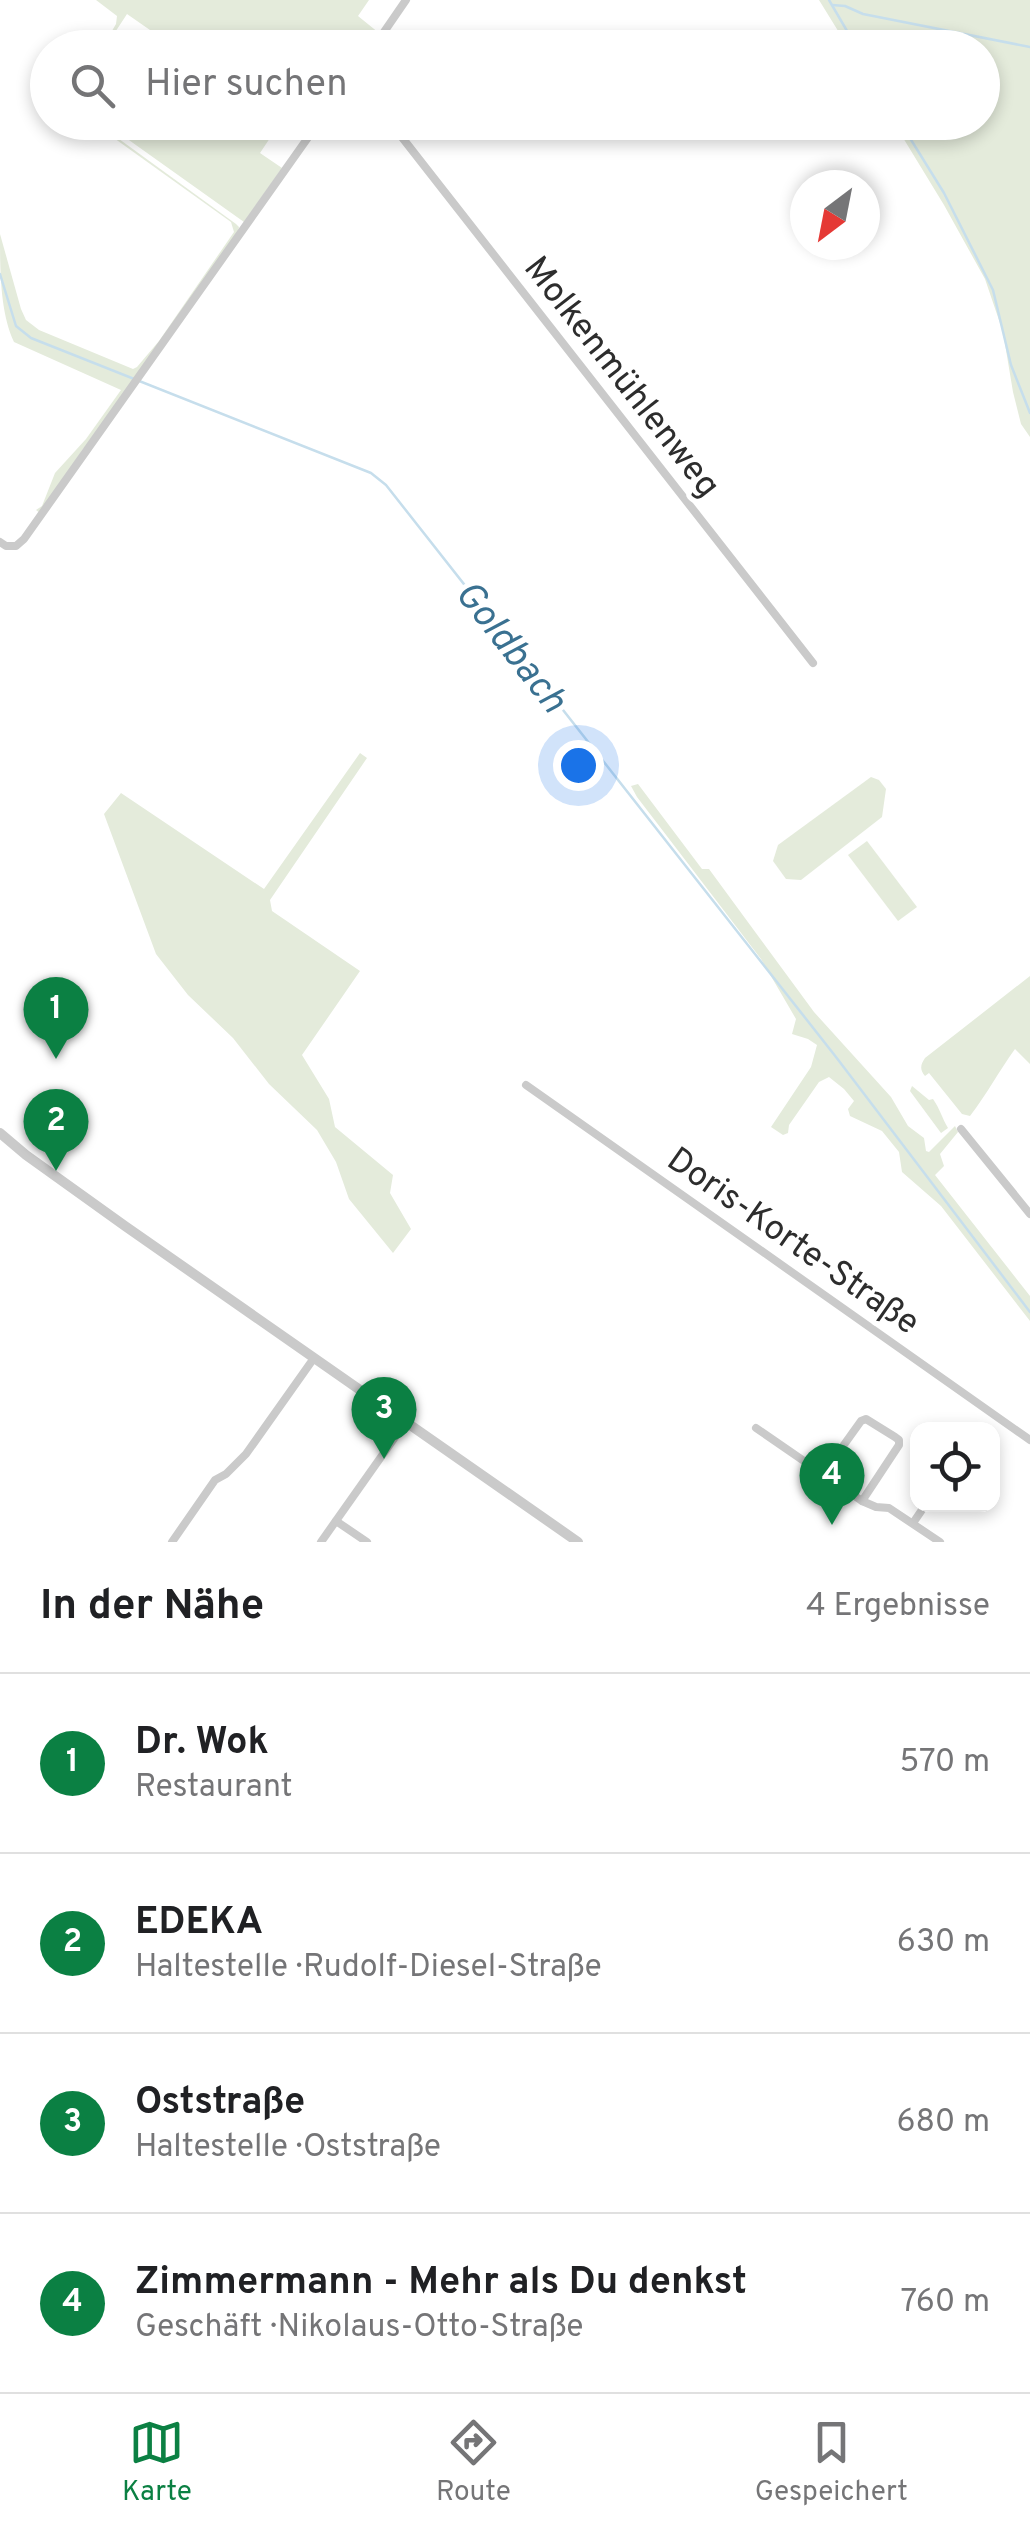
<!DOCTYPE html>
<html lang="de">
<meta charset="utf-8">
<style>
body{margin:0;font-family:Overpass,sans-serif;background:#f2f2f2;color:#202124}
.controls{position:absolute;right:30px;bottom:30px;display:grid;overflow:hidden;border-radius:20px;box-shadow:0 5px 15px #0003}
.controls button{width:90px;height:90px;display:grid;place-items:center;padding:0;border:0;border-bottom:2px solid #e0e0e0;background:#fff;color:#202124;font:50px sans-serif}
.compass{position:absolute;left:790px;top:170px;width:90px;height:90px;border-radius:50%;background:#fff;box-shadow:0 5px 15px #0003;rotate:212deg}
.you{position:absolute;left:578px;top:765px;width:35px;height:35px;margin:-25px;border:8px solid #fff;border-radius:50%;background:#1a73e8;box-shadow:0 0 0 15px #1a73e833}
.badge{display:grid;place-items:center;width:65px;height:65px;border-radius:50%;background:#0b8043;color:#fff;font-size:32px;font-weight:700}
.pin{position:absolute;translate:-50% -82px;filter:drop-shadow(0 2px 5px #0008)}
.pin::after{content:'';position:absolute;top:52px;width:35px;height:30px;background:inherit;clip-path:polygon(0 0,100% 0,50% 100%)}
.list{margin:0;padding:0;list-style:none}
h2{display:flex;justify-content:space-between;align-items:center;height:130px;margin:0;padding:0 40px;font-size:42px}
h2 small{font-size:32px;font-weight:400;color:#757577}
.list li{display:grid;grid-template-columns:65px 1fr auto;gap:30px;align-items:center;box-sizing:border-box;height:180px;padding:0 40px;border-top:2px solid #e0e0e0}
.list b{display:block;font-size:38px;white-space:nowrap}
.list p{margin:0;font-size:32px;white-space:nowrap;color:#757577}
.list em{font-size:32px;font-style:normal;color:#757577}
.icon{flex:none;width:55px;height:55px;fill:none;stroke:currentColor;stroke-width:2;stroke-linecap:round;stroke-linejoin:round}
.map{position:relative;flex:none;width:1030px;height:1542px;overflow:hidden}
.search{position:absolute;background:#fff;box-shadow:0 5px 15px #0003;left:30px;right:30px;top:30px;height:110px;display:flex;align-items:center;gap:25px;box-sizing:border-box;padding:0 35px;border-radius:55px;color:#757577;font-size:38px}
.sheet{height:850px;background:#fff}
nav{display:flex;justify-content:space-around;align-items:center;box-sizing:border-box;height:140px;border-top:2px solid #e0e0e0;background:#fff;font-size:28px;color:#757577}
nav a{display:grid;justify-items:center;gap:5px}
nav .on{color:#0b8043}
.map>svg:first-child{display:block}
.green{fill:#e4ebdb}
.lines{fill:none;stroke-linecap:round;stroke-linejoin:round}
.stream{stroke:#c6deec;stroke-width:2.5}
.minor{stroke:#cacaca;stroke-width:8}
.tertiary{stroke:#cacaca;stroke-width:10}
.labels{text-anchor:middle;stroke-width:10;stroke-linejoin:round;paint-order:stroke}
.street-label{font-size:35px;fill:#2d2d2d;stroke:#fff}
.water-label{font-size:38px;font-style:italic;fill:#3a7191;stroke:#fff}
</style>
<div class="map">
<svg width="1030" height="1542" viewBox="0 0 1030 1542">
<rect width="100%" height="100%" fill="#fff"/>
<g class="green">
<polygon points="96,0 369,0 358,16 379,33 369,47 154,47 160,37 127,14 108,43 106,41 116,24 117,16"/>
<polygon points="819,0 1030,0 1030,437 1021,424 1013,392 1003,332 985,279 944,205 894,123 982,122 982,48 848,47"/>
<path d="M93,123H97L236,224L239,227L238,232L97,433L83,449L40,513L36,510L42,506L55,473L86,439L121,390L14,342C0,312 0,270 0,234L21,309L26,320L39,330L133,369L137,367L159,341L234,232L231,222Z"/>
<polygon points="105,123 273,123 278,126 260,153 282,168 244,222"/>
<polygon points="360,753 367,758 270,900 272,911 360,971 302,1055 329,1099 335,1127 393,1175 390,1193 411,1229 393,1253 349,1199 336,1162 317,1130 269,1084 233,1038 188,995 156,954 104,814 121,793 264,889"/>
<polygon points="871,777 879,780 886,789 882,817 801,880 786,879 773,861 778,845"/>
<polygon points="638,784 702,869 709,869 814,1012 891,1097 908,1126 924,1138 926,1151 929,1152 955,1126 958,1132 940,1154 944,1166 935,1175 1030,1296 1030,1321 941,1206 902,1172 899,1152 882,1131 850,1116 848,1109 854,1101 844,1089 829,1077 819,1082 789,1125 788,1133 783,1135 771,1127 811,1067 817,1045 808,1039 792,1034 796,1019 761,959 637,797 631,786"/>
<polygon points="867,841 917,907 898,921 848,855"/>
<path d="M1030,976V1064L1015,1049C999,1071 987,1094 970,1116L962,1114L929,1073L925,1076C919,1069 921,1064 925,1058Z"/>
<path d="M912,1086L929,1100L933,1099C940,1109 942,1118 948,1128L941,1133L910,1091Z"/>
</g>
<g class="lines">
<g class="stream">
<polyline points="829,0 857,48"/>
<polyline points="832,5 845,6 863,14 1030,47"/>
<polyline points="900,122 944,193 993,290 1011,365 1030,413"/>
<polyline points="0,274 16,326 31,338 371,473 386,485 836,1057 1030,1312"/>
</g>
<g class="minor">
<polyline points="373,48 406,0"/>
<polyline points="390,122 813,663"/>
<polyline points="0,542 6,546 16,546 24,539 319,122"/>
<polyline points="526,1085 1030,1440"/>
<polyline points="961,1129 1030,1214"/>
<polyline points="756,1428 862,1501 876,1507 889,1508 940,1542"/>
<polyline points="823,1474 861,1421 866,1419 895,1437 899,1440 899,1445 862,1501"/>
<polyline points="336,1521 367,1542"/>
<polyline points="913,1523 926,1504"/>
<polyline points="172,1542 215,1480 226,1474 246,1454 314,1358"/>
<polyline points="321,1542 405,1423"/>
</g>
<polyline class="tertiary" points="0,1133 26,1155 125,1226 578,1542"/>
</g>
<g class="labels">
<g class="street-label">
<text transform="translate(623 376) rotate(52)" y="12">Molkenmühlenweg</text>
<text transform="translate(794 1240) rotate(35)" y="12">Doris-Korte-Straße</text>
</g>
<g class="water-label">
<text transform="translate(512 646) rotate(52)" y="13">Goldbach</text>
</g>
</g>
</svg>
<div class="controls">
<button><svg class="icon" aria-label="locate" viewBox="0 0 24 24"><circle cx="12" cy="12" r="6"/><path d="M12 2v4M12 18v4M2 12h4M18 12h4"/></svg></button>
</div>
<svg class="compass" viewBox="-18 -18 36 36"><path d="M0-13l5 13h-10z" fill="#e53935"/><path d="M0 13l5-13h-10z" fill="#757577"/></svg>
<div class="you"></div>
<div class="pin badge" style="left:56px;top:1059px">1</div>
<div class="pin badge" style="left:56px;top:1171px">2</div>
<div class="pin badge" style="left:384px;top:1459px">3</div>
<div class="pin badge" style="left:832px;top:1525px">4</div>
<div class="search"><svg class="icon" aria-label="search" viewBox="0 0 24 24"><circle cx="10" cy="10" r="6"/><path d="M15 15l6 6"/></svg>Hier suchen</div>
</div>
<section class="sheet">
<h2>In der Nähe<small>4 Ergebnisse</small></h2>
<ul class="list">
<li><span class="badge">1</span><div><b>Dr. Wok</b><p>Restaurant</p></div><em>570 m</em></li>
<li><span class="badge">2</span><div><b>EDEKA</b><p>Haltestelle · Rudolf-Diesel-Straße</p></div><em>630 m</em></li>
<li><span class="badge">3</span><div><b>Oststraße</b><p>Haltestelle · Oststraße</p></div><em>680 m</em></li>
<li><span class="badge">4</span><div><b>Zimmermann - Mehr als Du denkst</b><p>Geschäft · Nikolaus-Otto-Straße</p></div><em>760 m</em></li>
</ul>
</section>
<nav>
<a class="on"><svg class="icon" aria-label="map" viewBox="0 0 24 24"><path d="M3 6l6-2 6 2 6-2v14l-6 2-6-2-6 2zM9 4v14M15 6v14"/></svg>Karte</a>
<a><svg class="icon" aria-label="directions" viewBox="0 0 24 24"><path d="M12 3l9 9-9 9-9-9zM9 14v-3h6M13 9l2 2-2 2"/></svg>Route</a>
<a><svg class="icon" aria-label="saved" viewBox="0 0 24 24"><path d="M7 4h10v16l-5-4-5 4z"/></svg>Gespeichert</a>
</nav>
